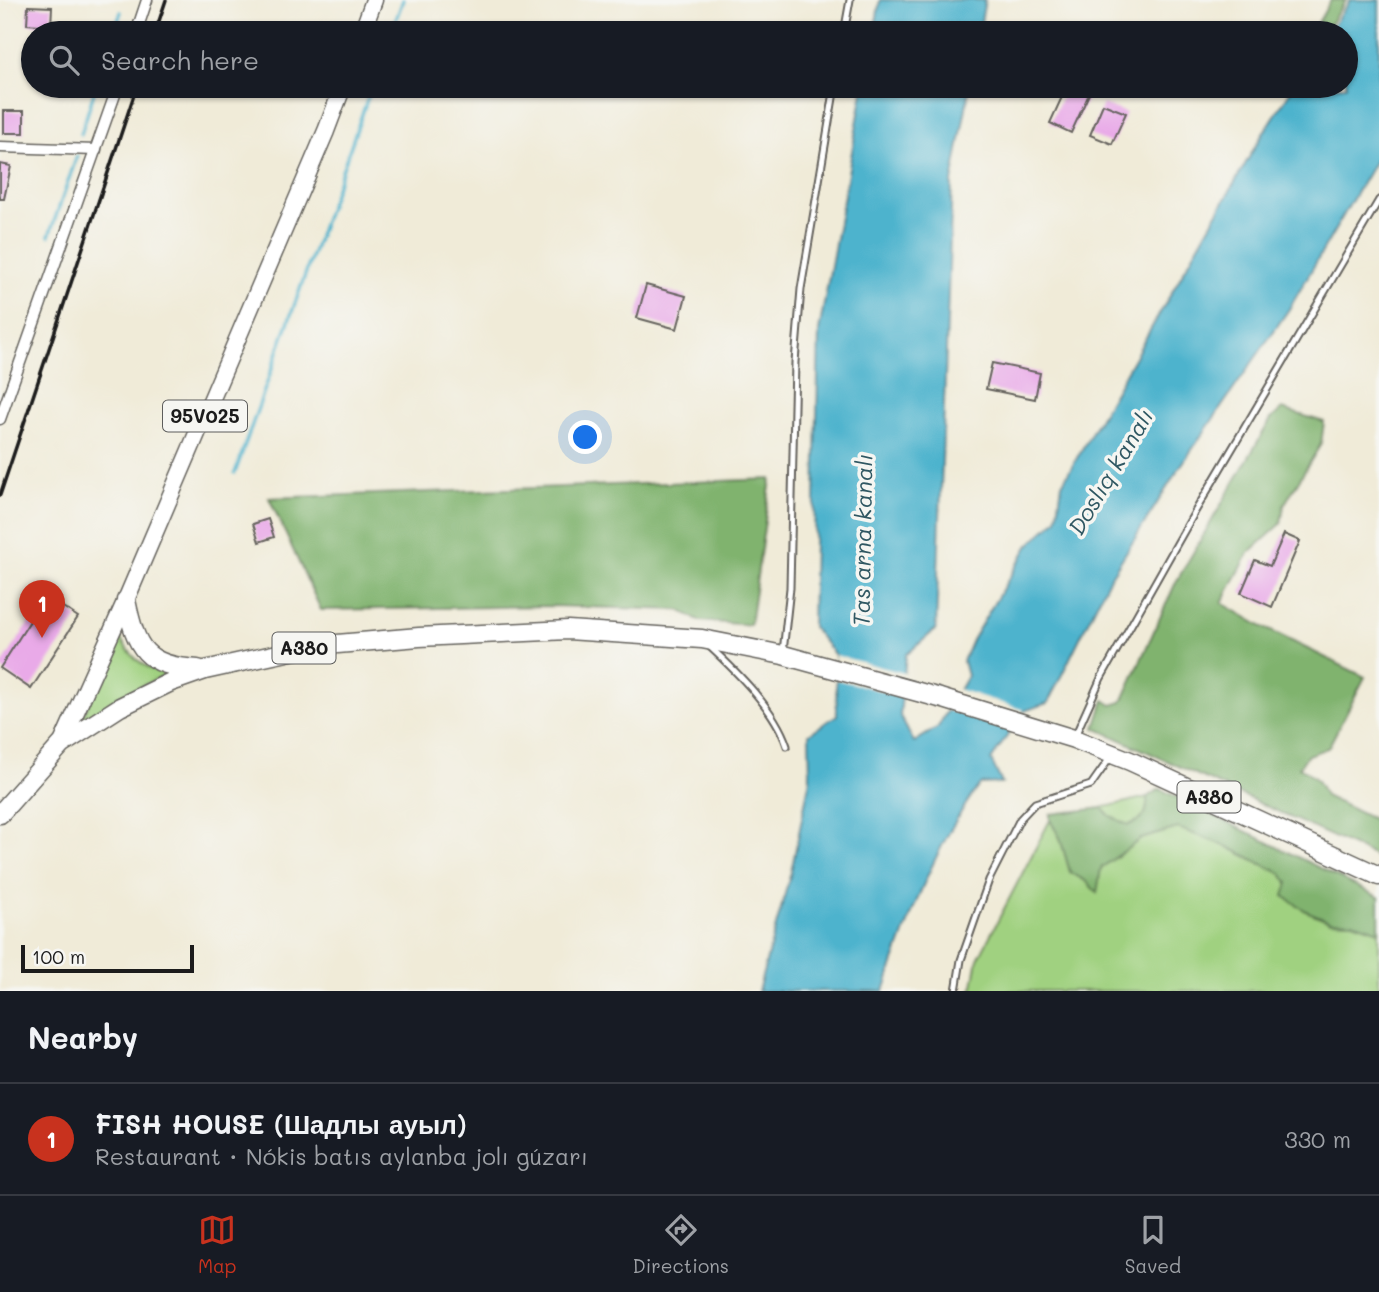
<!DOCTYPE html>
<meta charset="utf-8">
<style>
body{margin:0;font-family:Mali,sans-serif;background:#20242c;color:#f1f3f6}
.scale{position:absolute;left:21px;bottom:18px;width:173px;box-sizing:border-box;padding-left:7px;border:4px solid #1c1c1c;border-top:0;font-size:19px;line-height:24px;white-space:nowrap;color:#1c1c1c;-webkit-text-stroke:5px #f6f6f2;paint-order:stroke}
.you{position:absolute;left:586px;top:438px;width:24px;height:24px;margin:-18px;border:5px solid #fff;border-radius:50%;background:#1a73e8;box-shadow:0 0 0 10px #1a73e833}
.badge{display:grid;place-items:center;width:46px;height:46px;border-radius:50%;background:#c8321e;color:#fff;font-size:23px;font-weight:700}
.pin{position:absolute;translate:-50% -58px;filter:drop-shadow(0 2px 4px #0008)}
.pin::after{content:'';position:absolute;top:37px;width:24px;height:21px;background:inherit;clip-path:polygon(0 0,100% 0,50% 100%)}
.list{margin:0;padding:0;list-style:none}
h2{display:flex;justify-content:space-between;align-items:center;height:91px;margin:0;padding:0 28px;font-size:30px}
h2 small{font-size:23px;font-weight:400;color:#9ea1a6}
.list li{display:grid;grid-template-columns:46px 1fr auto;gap:21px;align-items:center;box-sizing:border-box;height:112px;padding:0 28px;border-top:2px solid #363941}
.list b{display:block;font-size:26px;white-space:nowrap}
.list p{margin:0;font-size:23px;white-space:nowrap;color:#9ea1a6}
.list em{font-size:23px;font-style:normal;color:#9ea1a6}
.icon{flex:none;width:38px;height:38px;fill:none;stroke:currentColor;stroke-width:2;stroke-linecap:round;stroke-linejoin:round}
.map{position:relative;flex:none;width:1379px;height:991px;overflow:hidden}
.search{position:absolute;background:#171b24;box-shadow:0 2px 5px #0004;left:21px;right:21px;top:21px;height:77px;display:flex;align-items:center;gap:18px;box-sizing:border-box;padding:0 24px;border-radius:38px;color:#9ea1a6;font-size:26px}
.sheet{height:203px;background:#171b24}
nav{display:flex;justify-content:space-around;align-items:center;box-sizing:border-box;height:98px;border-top:2px solid #363941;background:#171b24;font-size:19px;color:#9ea1a6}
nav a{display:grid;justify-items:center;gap:4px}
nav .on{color:#c8321e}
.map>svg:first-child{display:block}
.green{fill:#a0d180;stroke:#5e764e;stroke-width:2}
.forest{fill:#80b36e;stroke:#4e6845;stroke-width:2}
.water{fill:#4eb3cd;stroke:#356874;stroke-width:2}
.pier{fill:#f0ebd8}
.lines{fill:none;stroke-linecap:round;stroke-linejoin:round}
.stream{stroke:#4eb3cd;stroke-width:3.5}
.building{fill:#e9aae8}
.lane-casing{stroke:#66645e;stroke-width:9}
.street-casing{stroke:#66645e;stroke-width:13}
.primary-casing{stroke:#66645e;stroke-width:19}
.highway-casing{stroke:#66645e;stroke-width:21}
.lane{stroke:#fff;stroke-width:5}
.street{stroke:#fff;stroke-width:10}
.primary{stroke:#fff;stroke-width:16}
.highway{stroke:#fff;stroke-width:18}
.rail{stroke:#1c1c1c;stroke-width:3.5}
.labels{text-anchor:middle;stroke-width:7;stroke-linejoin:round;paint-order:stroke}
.shield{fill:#f6f6f2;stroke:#5d5d5c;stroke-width:2}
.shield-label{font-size:19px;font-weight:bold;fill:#1c1c1c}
.water-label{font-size:23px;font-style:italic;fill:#305863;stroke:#f6f6f2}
</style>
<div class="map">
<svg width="1379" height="991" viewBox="0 0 1379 991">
<rect width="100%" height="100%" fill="#f6f6f2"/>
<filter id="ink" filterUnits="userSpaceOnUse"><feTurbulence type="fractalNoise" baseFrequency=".0143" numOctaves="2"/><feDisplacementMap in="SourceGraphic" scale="14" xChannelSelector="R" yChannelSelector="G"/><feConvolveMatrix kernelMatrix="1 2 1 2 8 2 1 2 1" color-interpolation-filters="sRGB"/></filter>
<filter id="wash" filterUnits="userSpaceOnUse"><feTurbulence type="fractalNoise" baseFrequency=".00686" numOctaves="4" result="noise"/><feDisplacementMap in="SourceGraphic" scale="28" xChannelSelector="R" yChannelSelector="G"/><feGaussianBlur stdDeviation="1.57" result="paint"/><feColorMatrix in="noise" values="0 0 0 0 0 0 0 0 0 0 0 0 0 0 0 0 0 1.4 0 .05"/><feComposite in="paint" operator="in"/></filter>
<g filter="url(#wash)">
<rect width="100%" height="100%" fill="#f0ebd8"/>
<g class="green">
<path d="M119,636C131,658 144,668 167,675L119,696L79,725Z"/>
<polygon points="1147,797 1379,912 1379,991 972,991 978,959 1050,820"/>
</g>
<g class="forest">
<polygon points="1331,0 1346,0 1324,33 1312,33"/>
<path d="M1282,409L1324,422L1321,444L1284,505L1281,524L1249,553L1222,603L1263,627L1365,677L1328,748L1308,755L1299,767C1313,775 1319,780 1325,796L1379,822V858L1095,728L1104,700L1112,705L1122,702L1176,582L1271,419Z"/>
<polygon points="771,479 750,625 700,621 679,610 551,606 321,610 269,498"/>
<path d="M1160,789L1379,897V931L1353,922L1330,921L1306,911L1284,896L1288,883L1282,874L1228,847L1178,828L1141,839L1101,868L1097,893L1087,882L1070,872L1060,838L1050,820V814L1102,808L1110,816L1128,825C1144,820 1148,814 1147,797Z"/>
</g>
<g class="water">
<polygon points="880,0 985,0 979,33 874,33"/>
<path d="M1350,0H1379V154L1289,309L1178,470L1108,581L1048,703L1024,711L991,760L1002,783L980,784C935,845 908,919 884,991H758L791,872L810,779L809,734L837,715L835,655L812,627L819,331L864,86H970L952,182L936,629L906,655L900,716L914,742L938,727L967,676L963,661L972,640L1029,545L1057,519L1062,484L1259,140L1294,86H1346V33H1328Z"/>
</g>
<g class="pier">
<polygon points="835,655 908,674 906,697 834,679"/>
<polygon points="955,688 1024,710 1011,730 944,709"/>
</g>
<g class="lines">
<g class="stream">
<polyline points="114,33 121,12"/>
<polyline points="391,33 403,0"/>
<polyline points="81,134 96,86"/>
<polyline points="49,236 77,156"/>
<polyline points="235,473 372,86"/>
</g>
</g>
<g id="blocks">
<g class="building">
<polygon points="28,6 52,7 51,26 27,24"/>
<polygon points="1067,86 1089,94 1071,133 1050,123"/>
<polygon points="1103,104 1126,113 1112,144 1090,135"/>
<rect x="4" y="111" width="20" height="22"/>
<polygon points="0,164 11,166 4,199 0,199"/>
<polygon points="646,285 686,296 677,329 637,318"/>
<polygon points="992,363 1040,373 1035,399 986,389"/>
<polygon points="268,519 274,537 259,542 253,524"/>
<polygon points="1284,534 1300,541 1272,607 1241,593 1255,560 1270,566"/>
<polygon points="46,596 78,617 31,689 0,668"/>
</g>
</g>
</g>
<g filter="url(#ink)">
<use href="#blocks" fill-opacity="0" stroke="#66645e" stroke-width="2"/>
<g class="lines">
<g class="lane-casing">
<g id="lane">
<polyline points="844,33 850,0"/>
<path d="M709,646C737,672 775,709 787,746"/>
<polyline points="783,652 790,588 795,362 801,289 835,86"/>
<polyline points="1075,736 1101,678 1196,510 1379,200"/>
<polyline points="956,991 961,960 989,880 1020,819 1035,803 1091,785 1110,758"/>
</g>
</g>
<g class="street-casing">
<g id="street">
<polyline points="136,33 147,0"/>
<polyline points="0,147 96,150"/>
<polyline points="0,419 118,86"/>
</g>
</g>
<g class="primary-casing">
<g id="primary">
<polyline points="362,33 374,0"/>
<polyline points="61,745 126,600 326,131 343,86"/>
</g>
</g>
<g class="highway-casing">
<g id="highway">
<path d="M126,600C136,649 145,666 198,669"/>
<polyline points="0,814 61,745 120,707 171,682 205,670 314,646 419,637 568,630 702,639 783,655 940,698 1074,739 1130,761 1379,876"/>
</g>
</g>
<use href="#lane" class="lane"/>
<use href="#street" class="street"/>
<use href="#primary" class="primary"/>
<use href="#highway" class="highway"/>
<g class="rail">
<polyline points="155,33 166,0"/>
<polyline points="0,495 137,86"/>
</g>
</g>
</g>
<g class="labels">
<g class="shield">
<rect x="163" y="400.5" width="84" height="31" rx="5"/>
<rect x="272.5" y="632.5" width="63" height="31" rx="5"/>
<rect x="1177.5" y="781.5" width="63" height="31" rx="5"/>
</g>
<g class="shield-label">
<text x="205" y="423">95V025</text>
<text x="304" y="655">A380</text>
<text x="1209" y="804">A380</text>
</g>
<g class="water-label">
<text transform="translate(1111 472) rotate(-59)" y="8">Doslıq kanalı</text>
<text transform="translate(863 540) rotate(-89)" y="8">Tas arna kanalı</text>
</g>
</g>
</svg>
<div class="scale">100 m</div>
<div class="you"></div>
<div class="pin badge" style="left:42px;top:638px">1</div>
<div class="search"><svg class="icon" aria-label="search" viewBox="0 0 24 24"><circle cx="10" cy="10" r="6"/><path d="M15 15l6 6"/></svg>Search here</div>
</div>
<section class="sheet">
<h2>Nearby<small></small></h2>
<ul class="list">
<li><span class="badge">1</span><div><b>FISH HOUSE (Шадлы ауыл)</b><p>Restaurant · Nókis batıs aylanba jolı gúzarı</p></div><em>330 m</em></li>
</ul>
</section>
<nav>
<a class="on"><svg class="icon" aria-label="map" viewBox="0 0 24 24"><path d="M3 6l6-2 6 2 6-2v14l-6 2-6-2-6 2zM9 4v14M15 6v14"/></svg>Map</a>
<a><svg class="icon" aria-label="directions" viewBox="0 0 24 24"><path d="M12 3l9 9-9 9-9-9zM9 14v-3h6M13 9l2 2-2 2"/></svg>Directions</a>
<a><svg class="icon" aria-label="saved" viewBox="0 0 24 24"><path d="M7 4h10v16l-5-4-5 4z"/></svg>Saved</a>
</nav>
